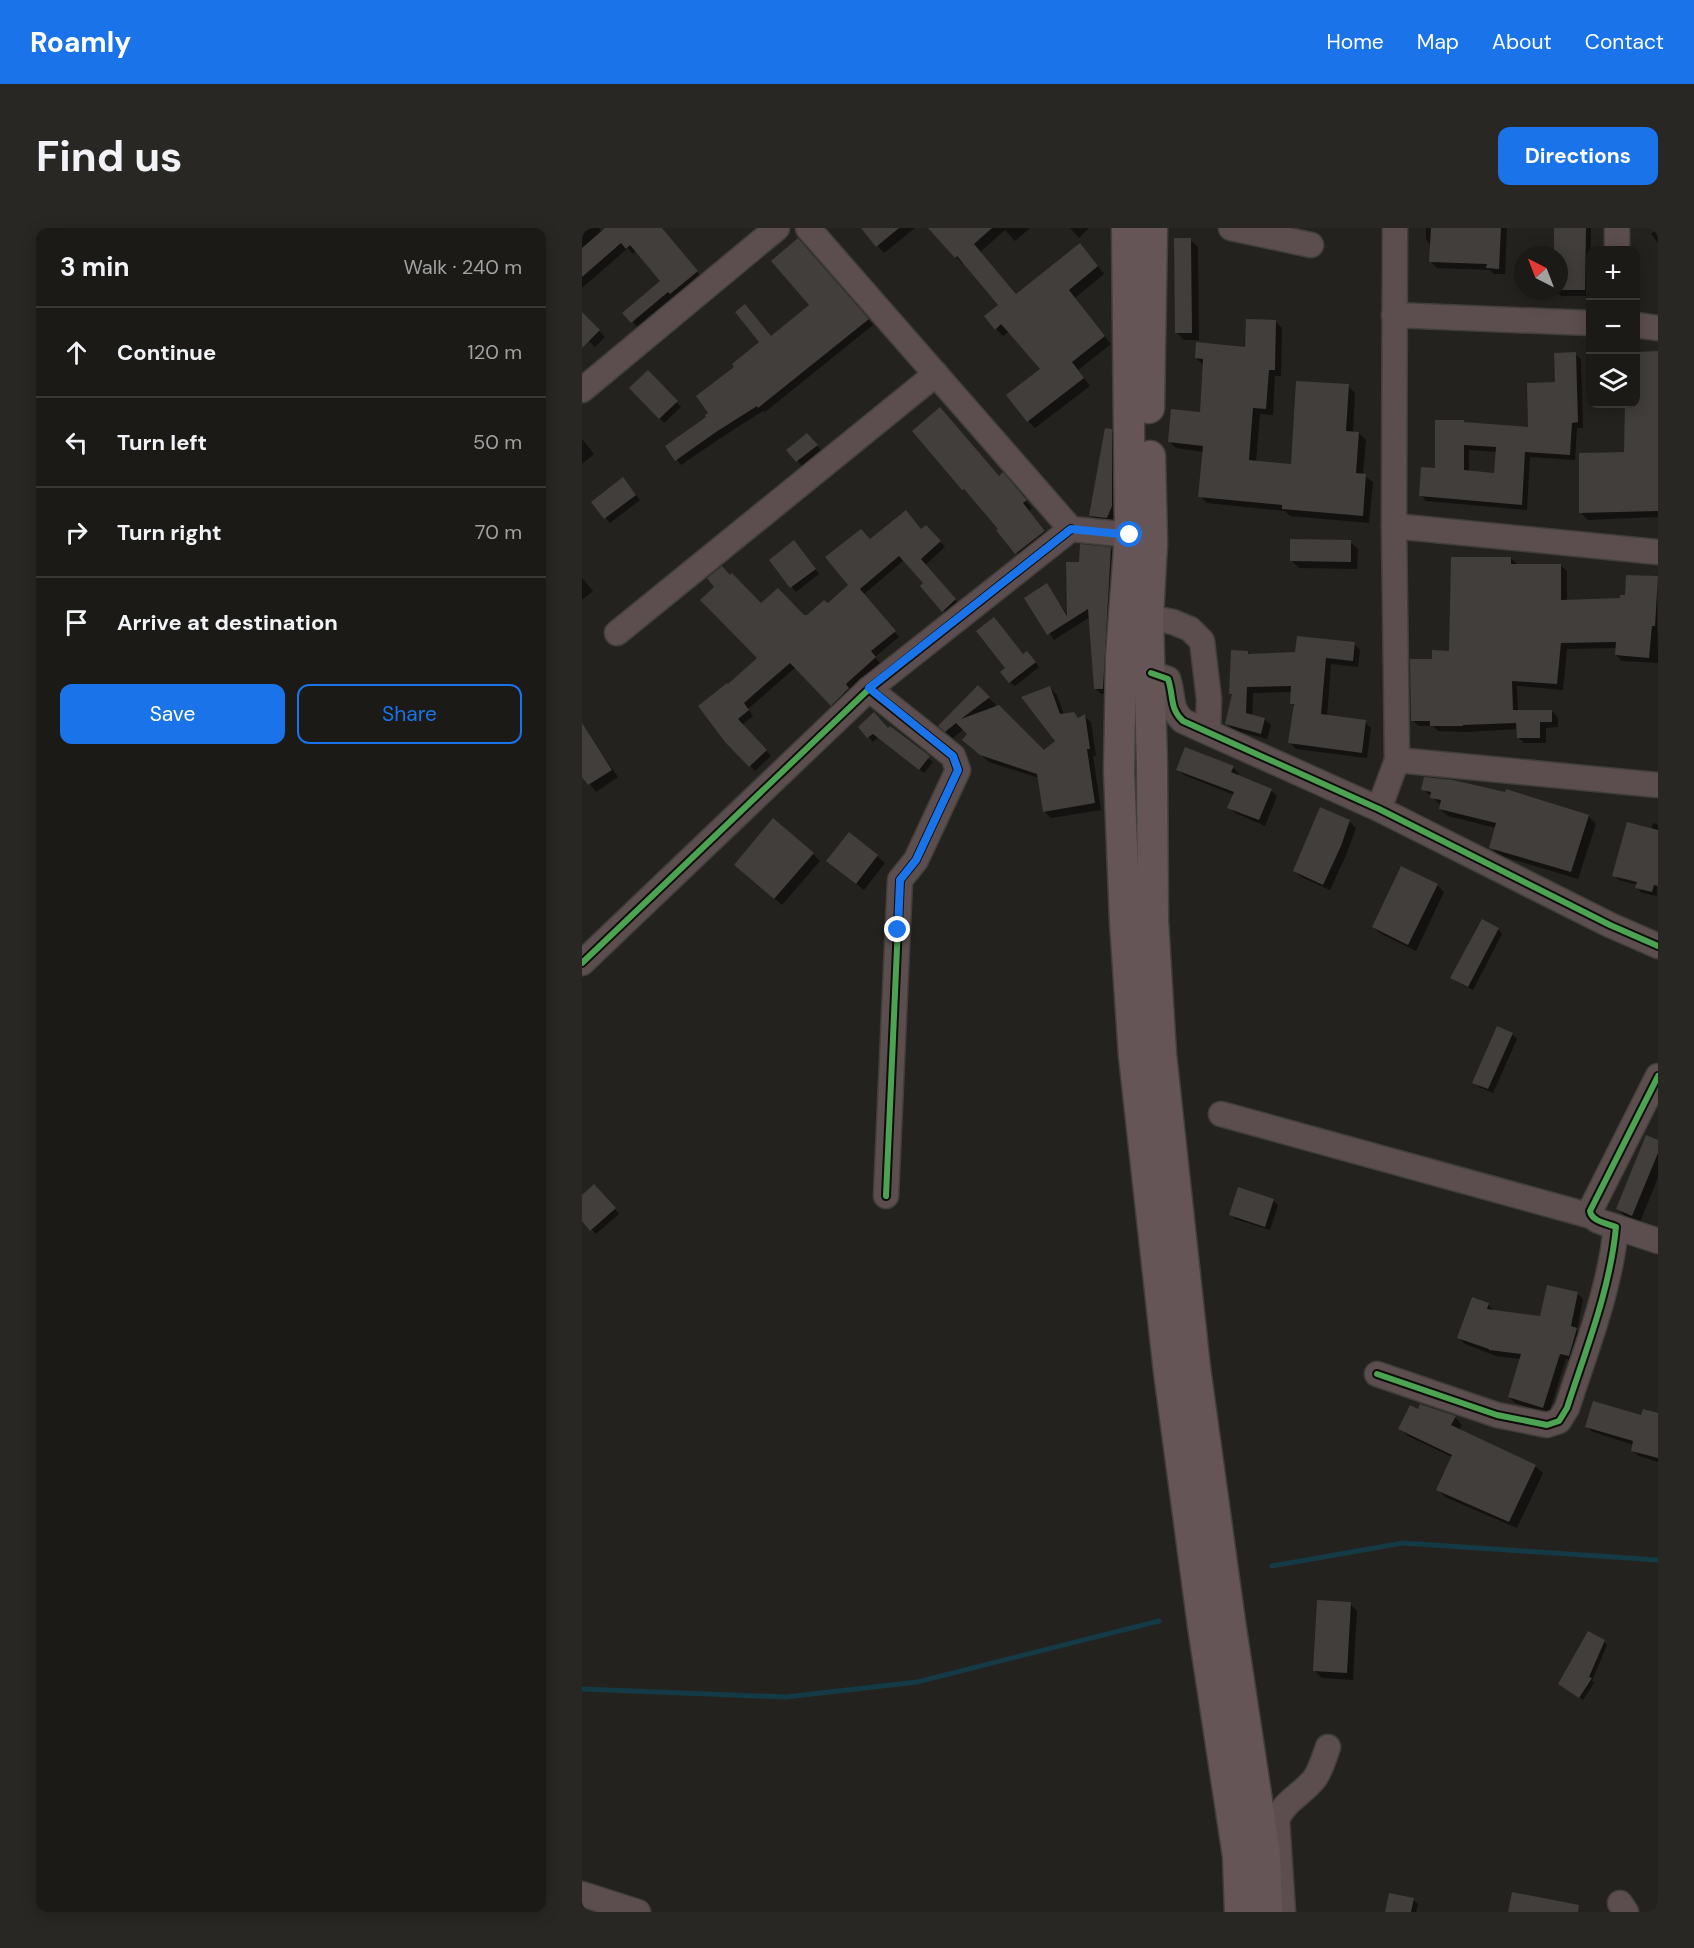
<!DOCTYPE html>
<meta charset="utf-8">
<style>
body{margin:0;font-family:"DM Sans",sans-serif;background:#282723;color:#f1f3f6}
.controls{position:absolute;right:18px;top:18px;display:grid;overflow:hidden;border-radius:12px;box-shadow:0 3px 15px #0003}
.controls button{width:54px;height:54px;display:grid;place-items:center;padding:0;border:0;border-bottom:2px solid #393835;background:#1b1a16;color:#f1f3f6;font:30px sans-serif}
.compass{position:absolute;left:932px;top:18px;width:54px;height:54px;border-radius:50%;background:#1b1a16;box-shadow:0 3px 15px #0003;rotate:318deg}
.stop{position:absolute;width:18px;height:18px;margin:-14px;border:4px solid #1a73e8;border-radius:50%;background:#fff}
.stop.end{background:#1a73e8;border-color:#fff;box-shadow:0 2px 6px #0008}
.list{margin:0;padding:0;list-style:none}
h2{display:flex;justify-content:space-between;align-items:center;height:78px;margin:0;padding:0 24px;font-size:26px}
h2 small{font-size:20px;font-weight:400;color:#a0a1a1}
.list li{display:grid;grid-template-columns:39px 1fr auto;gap:18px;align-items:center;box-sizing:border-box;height:90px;padding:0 24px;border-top:2px solid #393835}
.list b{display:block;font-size:22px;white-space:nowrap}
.list em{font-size:20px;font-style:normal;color:#a0a1a1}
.actions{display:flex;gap:12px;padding:18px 24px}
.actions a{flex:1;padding:14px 0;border:2px solid #1a73e8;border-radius:12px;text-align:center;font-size:21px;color:#1a73e8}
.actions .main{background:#1a73e8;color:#fff}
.icon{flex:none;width:33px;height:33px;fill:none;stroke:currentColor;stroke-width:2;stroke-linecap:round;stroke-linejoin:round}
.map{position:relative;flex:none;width:1076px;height:1684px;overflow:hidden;border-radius:12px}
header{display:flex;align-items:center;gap:36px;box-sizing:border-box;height:84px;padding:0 30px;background:#1a73e8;color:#fff}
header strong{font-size:28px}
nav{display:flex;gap:33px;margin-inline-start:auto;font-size:21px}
.intro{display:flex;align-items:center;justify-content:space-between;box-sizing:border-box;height:144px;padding:0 36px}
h1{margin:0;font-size:42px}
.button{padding:15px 27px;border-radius:12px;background:#1a73e8;color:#fff;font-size:21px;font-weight:700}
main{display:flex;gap:36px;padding:0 36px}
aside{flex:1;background:#1b1a16;border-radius:12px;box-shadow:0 3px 15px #0003}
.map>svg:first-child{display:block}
.shadow{fill:#0007;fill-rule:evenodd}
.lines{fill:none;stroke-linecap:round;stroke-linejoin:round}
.stream{stroke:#133a45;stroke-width:5}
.building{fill:#413e3b;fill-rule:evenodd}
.minor-casing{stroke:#413f3c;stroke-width:27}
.major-casing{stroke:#413f3c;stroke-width:33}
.minor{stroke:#5c4e4f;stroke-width:24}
.major{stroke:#665556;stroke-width:30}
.cycleway-casing{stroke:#0e0d09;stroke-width:10}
.cycleway{stroke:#4ca352;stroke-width:6}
.route{stroke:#1a73e8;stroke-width:8}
</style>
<header>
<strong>Roamly</strong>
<nav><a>Home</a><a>Map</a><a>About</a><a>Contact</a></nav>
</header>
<div class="intro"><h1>Find us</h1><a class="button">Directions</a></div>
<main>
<aside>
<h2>3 min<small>Walk · 240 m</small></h2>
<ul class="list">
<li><svg class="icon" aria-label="ahead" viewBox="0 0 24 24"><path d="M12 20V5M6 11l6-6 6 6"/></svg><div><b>Continue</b></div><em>120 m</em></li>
<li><svg class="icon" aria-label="left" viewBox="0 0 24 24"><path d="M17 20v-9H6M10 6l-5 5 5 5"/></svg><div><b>Turn left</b></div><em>50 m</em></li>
<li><svg class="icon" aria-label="right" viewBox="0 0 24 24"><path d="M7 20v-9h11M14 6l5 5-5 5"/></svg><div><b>Turn right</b></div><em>70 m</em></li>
<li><svg class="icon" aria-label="arrive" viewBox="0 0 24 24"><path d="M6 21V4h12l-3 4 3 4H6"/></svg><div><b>Arrive at destination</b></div></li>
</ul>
<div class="actions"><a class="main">Save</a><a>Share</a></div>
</aside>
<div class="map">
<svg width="1076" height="1684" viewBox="0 0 1076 1684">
<rect width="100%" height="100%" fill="#24221e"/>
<g class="shadow">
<polygon points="0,0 17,0 20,5 26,0 80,0 120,50 95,70 93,68 56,100 43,85 80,53 55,22 51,26 46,20 0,60"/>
<polygon points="280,0 333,0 302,25"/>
<polygon points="348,0 448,0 433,13 423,2 398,24 435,67 505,24 522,46 493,70 529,116 496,142 508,158 453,200 446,193 460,141 427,103 421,108 414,101 418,77 382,35 381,36 374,29"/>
<polygon points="488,0 507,0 497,10"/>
<polygon points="844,0 925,0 923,46 912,46 908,42 855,40 848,33 849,17 844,12"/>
<polygon points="973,0 1009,0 1008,68 979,68 974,63 977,63 977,27 973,27"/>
<polygon points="1076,0 1076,15 1069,6"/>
<polygon points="608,12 616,19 617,112 602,112 595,105"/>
<polygon points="221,17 291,97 183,184 181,183 140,209 99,237 85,219 126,189 190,109 229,77"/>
<polygon points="0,86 23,109 13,119 0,106"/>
<polygon points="693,93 700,100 699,148 693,148 691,187 678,186 674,234 710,238 766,158 773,165 771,205 777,205 784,212 781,247 791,254 787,295 708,288 703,283 625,275 618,268 622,224 594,220 587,213 619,186 621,137 614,130 664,121"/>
<polygon points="1076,125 1076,289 1006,292 999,285 1044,226 1044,176 1054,176"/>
<path d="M993,126L999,131L1001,200H995L993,232L948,229L945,282L844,273L839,267L881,193L884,196L948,201ZM887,222L915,224L914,246L887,244Z"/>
<polygon points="66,144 99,179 82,195 49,160"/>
<polygon points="529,202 537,210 537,286 532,297 516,295 508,288"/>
<polygon points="225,207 239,222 220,238 206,222"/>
<polygon points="0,211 12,226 0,236"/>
<polygon points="417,249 427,253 450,280 447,283 469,310 441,332 416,302 418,301 382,261"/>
<polygon points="45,256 58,272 28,295 11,274"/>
<polygon points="344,299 363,319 343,337 378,377 367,388 340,358 343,355 322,332 281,367 317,409 293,429 298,435 268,462 271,466 255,482 214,439 166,481 171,488 160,497 189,528 173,543 145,513 146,458 177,430 179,377 222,389 246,377 268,357 288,313 340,303"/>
<polygon points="768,314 776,321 775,341 717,340 710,333"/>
<polygon points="217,319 237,346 214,364 189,333"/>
<polygon points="528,321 534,326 526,466 519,466 514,461 508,389 472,412 444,370 464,357 487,389 499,335"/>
<polygon points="929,330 935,336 978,337 985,343 985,373 1040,372 1075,350 1076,435 1040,433 1034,427 1035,420 985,421 981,462 935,458 936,483 970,483 976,490 976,499 964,500 964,515 942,515 936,509 936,501 886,504 856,503 851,498 837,498 830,492 851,433 869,424"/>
<polygon points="0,350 11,363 0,372"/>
<polygon points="772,416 778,422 776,439 749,436 745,489 783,494 789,500 785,530 714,521 708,515 713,479 709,475 710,464 671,465 670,488 682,491 689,497 685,511 651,502 645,496 651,468 649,466 666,424 668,427 714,426"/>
<polygon points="442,428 450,430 457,439 433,458 428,454 425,440"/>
<polygon points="396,459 414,477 408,482 462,524 475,513 468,460 475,467 482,487 497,491 502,488 509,494 514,528 511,528 519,582 469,590 462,583 457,550 407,534 389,518 387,506 382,501 371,510 365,505 358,498"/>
<polygon points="0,497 36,549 14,564 0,546"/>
<polygon points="278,499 306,502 351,534 342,545 296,509 291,514"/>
<polygon points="651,539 657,546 656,548 689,562 695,568 683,598 653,585 647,579 652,567 602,547 595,541"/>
<polygon points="841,561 1006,588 1014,596 996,651 916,627 909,619 914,600 866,588 858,581 859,577"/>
<polygon points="767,593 774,600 765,625 748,662 719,649 713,643"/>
<polygon points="1071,595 1076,597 1075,668 1060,665 1055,660 1056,657 1037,652 1032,647 1069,602"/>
<polygon points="231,626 238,633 200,677 161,644"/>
<polygon points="295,628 303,635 282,662 254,640"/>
<polygon points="855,657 862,664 834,723 799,706 791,699"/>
<polygon points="916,701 920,706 891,762 875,754 870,750"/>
<polygon points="930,806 935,811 911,865 897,859 892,854"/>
<polygon points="1076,914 1076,950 1058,994 1043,988 1035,980"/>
<polygon points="17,963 37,986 14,1006 0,991 0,969"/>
<polygon points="691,972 696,977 688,1002 653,991 649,986"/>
<polygon points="995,1065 1001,1071 995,1102 1001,1108 993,1133 984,1131 967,1185 933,1175 927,1169 939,1131 914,1128 883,1116 877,1110 906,1077 913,1083 959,1089"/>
<polygon points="837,1183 873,1189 880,1197 877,1202 953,1238 961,1245 935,1300 863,1269 856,1261 870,1229 826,1208 818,1201"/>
<polygon points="1076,1186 1076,1234 1057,1228 1050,1222 1052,1217 1011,1204 1004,1198"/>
<polygon points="768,1376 775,1383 771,1452 740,1450 733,1443"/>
<polygon points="1022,1413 1025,1417 1010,1453 1012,1455 1001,1472 977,1456"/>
<polygon points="831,1672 836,1676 834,1684 805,1684"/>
</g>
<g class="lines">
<g class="stream">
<polyline points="690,1338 821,1315 1076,1332"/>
<polyline points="0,1461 204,1469 335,1454 577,1393"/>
</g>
</g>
<g class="building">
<polygon points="23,0 80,0 116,43 88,66 86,64 49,95 40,85 78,53 48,17 44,21 39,15 0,49 0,20"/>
<polygon points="279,0 317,0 294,19"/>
<polygon points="346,0 410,0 392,16 434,66 498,15 516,38 487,62 523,108 490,134 502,150 445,194 424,167 458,141 419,96 413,102 402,88 416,77 375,28 373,30"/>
<polygon points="849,0 919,0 917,41 904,40 905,36 847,34"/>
<polygon points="972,0 1004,0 1003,62 977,62 977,27 972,27"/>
<polygon points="216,10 287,91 176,180 175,178 134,204 93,233 83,218 124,189 123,187 126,185 114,168 152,139 150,136 177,114 153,84 163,76 189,108 227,77 189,33"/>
<polygon points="592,10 609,10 610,105 593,105"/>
<polygon points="0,84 18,102 0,120"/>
<polygon points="664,91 694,92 693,142 687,142 684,181 671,180 667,232 709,236 714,153 767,156 764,203 777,204 774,245 784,246 781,288 700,281 700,277 616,269 621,218 586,214 589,181 618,184 621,131 613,130 614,114 663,119"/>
<polygon points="1076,123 1076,283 997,285 997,225 1042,224 1043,176 1053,176 1053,124"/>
<path d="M994,124L996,194L990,195L988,227L943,224L940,277L837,268L839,239L853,240V192H882V194L946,199L945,155L973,154L972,125ZM882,217L914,219L912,245L882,242Z"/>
<polygon points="66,142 96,173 77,191 47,160"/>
<polygon points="358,179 417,248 421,244 443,270 445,272 441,275 463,303 433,326 414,302 416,301 382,261 380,262 330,203"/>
<polygon points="523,200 530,201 530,278 525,290 507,288"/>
<polygon points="225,205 236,217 214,234 204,222"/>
<polygon points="41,249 54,267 22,291 9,274"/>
<polygon points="324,282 339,301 344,297 359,313 339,331 374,371 360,384 338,358 341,355 317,328 278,361 314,403 289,423 294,429 264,456 267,460 249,478 208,435 162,475 167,482 156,491 185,522 167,539 143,514 116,478 145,455 146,456 175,430 118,372 132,359 125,350 140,338 148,347 150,345 179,375 196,360 222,387 225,387 242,372 246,375 266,357 243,329 279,301 288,311"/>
<polygon points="708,311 769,312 769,334 708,333"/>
<polygon points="212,312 234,341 208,360 187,332"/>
<polygon points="498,316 529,319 521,461 512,461 506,381 465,407 442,370 465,355 485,388 484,334 497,334"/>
<polygon points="869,329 929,329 929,336 979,336 979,372 1038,370 1038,367 1043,367 1044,347 1076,348 1073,398 1070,398 1067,430 1033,427 1034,414 979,415 975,456 930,453 931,482 970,482 970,494 958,494 958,510 935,510 934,495 881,497 881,498 848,498 848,493 829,493 828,431 850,431 850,422 867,423"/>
<polygon points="412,389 441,426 445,423 454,434 427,455 418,444 423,440 394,403"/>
<polygon points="715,408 773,414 771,433 744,430 739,486 784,492 780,525 706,515 712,476 708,476 709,458 665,459 664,485 683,490 679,506 643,496 650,466 647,466 649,422 666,423 666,426 713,424"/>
<polygon points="396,457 408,469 379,491 417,477 462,522 473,513 439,469 468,458 478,486 492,484 496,490 503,486 508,521 505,521 513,575 461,584 455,546 398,527 380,512 385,506 374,495 363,504 356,498"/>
<polygon points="292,484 306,500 308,498 348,528 337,542 291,506 285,510 276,499"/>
<polygon points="0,495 30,542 6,557 0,549"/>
<polygon points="603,519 652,538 649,544 690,561 677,592 645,580 652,564 594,542"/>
<polygon points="842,549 871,552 923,564 924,561 1007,587 989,644 907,620 914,595 857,581 859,572 848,570 849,564 839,562"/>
<polygon points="738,579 768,592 759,618 741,657 711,643"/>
<polygon points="191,590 232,625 192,671 152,637"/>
<polygon points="1045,594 1076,602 1076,658 1072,657 1070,664 1053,660 1055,654 1030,648"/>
<polygon points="267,604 296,627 274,656 244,633"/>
<polygon points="819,638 856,656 826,717 790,699"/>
<polygon points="900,691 917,700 886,759 868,750"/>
<polygon points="915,798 931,805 906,861 890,855"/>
<polygon points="1064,907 1076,912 1076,925 1050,988 1034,981"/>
<polygon points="12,956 34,980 8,1003 0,993 0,967"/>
<polygon points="656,959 692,971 683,999 647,987"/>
<polygon points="965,1057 996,1064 989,1098 995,1100 987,1128 978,1126 961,1180 926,1169 939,1126 907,1122 907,1121 875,1110 890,1069 907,1075 905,1081 958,1088"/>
<polygon points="1011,1173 1059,1187 1061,1181 1076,1185 1076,1230 1049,1223 1051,1213 1003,1199"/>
<polygon points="838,1176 874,1188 869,1197 954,1237 927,1294 854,1262 870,1227 816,1201 828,1177 836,1181"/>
<polygon points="735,1372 769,1374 765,1445 731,1443"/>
<polygon points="1006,1403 1023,1412 1007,1449 1010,1450 997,1470 976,1456"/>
<polygon points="930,1664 997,1677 996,1684 926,1684"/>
<polygon points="807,1665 832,1670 829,1684 803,1684"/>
</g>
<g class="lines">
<g class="minor-casing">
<g id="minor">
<polyline points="226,0 489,301 548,307"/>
<polyline points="649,0 729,17"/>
<polyline points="813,0 812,298 815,532"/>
<polyline points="1035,0 1035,22"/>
<polyline points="812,87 1008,95"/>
<polyline points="1054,97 1076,100"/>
<polyline points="0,162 195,0"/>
<polyline points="812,298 1076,324"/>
<polyline points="566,389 591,394 608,401 620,413 627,471 626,503"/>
<polyline points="35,405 354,146"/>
<path d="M569,445L586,451C592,468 587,480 601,493L797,581L1028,697L1076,718"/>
<polyline points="287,461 371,528 376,542 334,632 318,652 304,968"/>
<polyline points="797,581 815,532 1076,557"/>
<polyline points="0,735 287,461 489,301"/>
<polyline points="639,886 1009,988"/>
<polyline points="1034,999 1076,1013"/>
<path d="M795,1146L915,1187L965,1197L977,1193L985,1180C1004,1121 1028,1062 1034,999C1025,995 1010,994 1008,983L1076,848"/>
<polyline points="0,1666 56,1684"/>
<polyline points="1038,1675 1044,1684"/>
<path d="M701,1684L695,1592C702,1573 721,1566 733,1550C739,1541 742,1530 746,1519"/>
</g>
</g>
<g class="major-casing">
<g id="major">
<polyline points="545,0 548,307 539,429 537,543 543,694 552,828 587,1144 621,1398 656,1628 658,1684"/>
<polyline points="567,180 570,0"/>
<polyline points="568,228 570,315 566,389 570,539 571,693 579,826 613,1140 648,1394 683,1626 685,1684"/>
</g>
</g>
<use href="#minor" class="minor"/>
<use href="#major" class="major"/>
<g class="cycleway-casing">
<g id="cycleway">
<path d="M569,445L586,451C592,468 587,480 601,493L797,581L1028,697L1076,718"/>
<polyline points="287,461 371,528 376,542 334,632 318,652 304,968"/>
<polyline points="0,735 287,461 489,301"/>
<path d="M795,1146L915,1187L965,1197L977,1193L985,1180C1004,1121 1028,1062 1034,999C1025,995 1010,994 1008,983L1076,848"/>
</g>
</g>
<use href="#cycleway" class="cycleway"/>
</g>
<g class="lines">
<polyline class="route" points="316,702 318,652 334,632 376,542 371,528 287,460 489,301 548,307"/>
</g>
</svg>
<div class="controls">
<button>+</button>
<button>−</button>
<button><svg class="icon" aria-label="layers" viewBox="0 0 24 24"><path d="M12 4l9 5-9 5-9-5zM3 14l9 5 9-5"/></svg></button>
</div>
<svg class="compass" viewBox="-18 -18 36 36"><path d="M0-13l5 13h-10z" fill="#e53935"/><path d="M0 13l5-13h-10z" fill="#a0a1a1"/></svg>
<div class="stop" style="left:548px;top:307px"></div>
<div class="stop end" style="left:316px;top:702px"></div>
</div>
</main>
